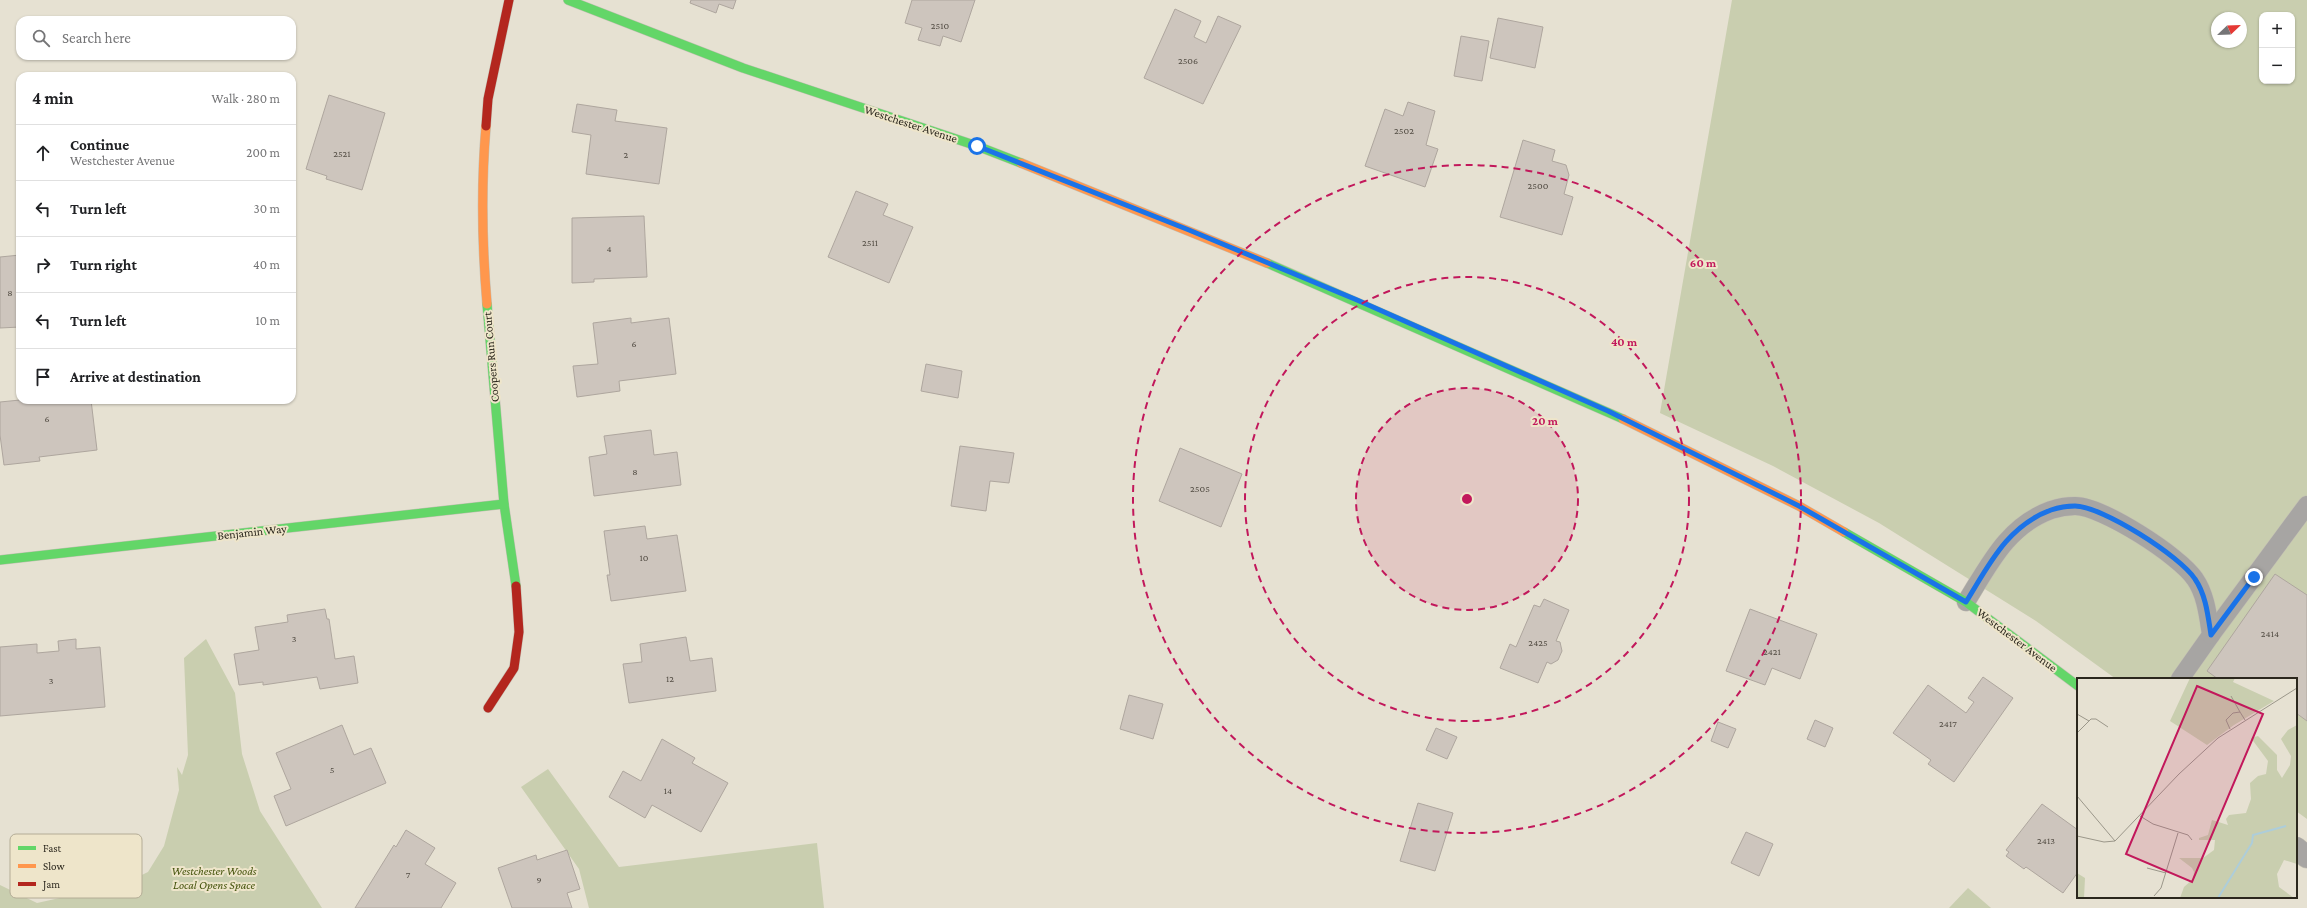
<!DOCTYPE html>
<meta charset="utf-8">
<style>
body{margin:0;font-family:"Crimson Pro",serif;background:#f2f2f2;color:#202124}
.controls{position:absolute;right:12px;top:12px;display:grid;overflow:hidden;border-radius:8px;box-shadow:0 1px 3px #0004}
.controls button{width:36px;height:36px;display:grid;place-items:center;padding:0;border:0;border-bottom:1px solid #e0e0e0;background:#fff;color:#202124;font:20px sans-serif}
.compass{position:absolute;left:2211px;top:12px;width:36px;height:36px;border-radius:50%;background:#fff;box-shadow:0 1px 3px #0004;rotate:67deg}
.stop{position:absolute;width:12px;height:12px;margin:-9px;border:3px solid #1a73e8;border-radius:50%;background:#fff}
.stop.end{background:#1a73e8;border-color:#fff;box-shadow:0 1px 4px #0008}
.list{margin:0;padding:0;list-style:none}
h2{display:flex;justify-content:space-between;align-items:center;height:52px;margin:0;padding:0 16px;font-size:17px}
h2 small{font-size:13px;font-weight:400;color:#757577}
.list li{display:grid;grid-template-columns:26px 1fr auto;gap:12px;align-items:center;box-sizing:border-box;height:56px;padding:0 16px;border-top:1px solid #e0e0e0}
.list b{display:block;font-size:15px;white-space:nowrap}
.list p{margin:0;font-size:13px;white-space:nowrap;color:#757577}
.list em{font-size:13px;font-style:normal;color:#757577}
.icon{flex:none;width:22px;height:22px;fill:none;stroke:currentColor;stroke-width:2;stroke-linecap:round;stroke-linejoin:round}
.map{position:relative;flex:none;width:2307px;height:908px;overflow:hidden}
.search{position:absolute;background:#fff;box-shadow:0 1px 3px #0004;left:16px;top:16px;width:280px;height:44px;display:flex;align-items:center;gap:10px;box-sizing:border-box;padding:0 14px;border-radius:12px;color:#757577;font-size:15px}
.panel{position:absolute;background:#fff;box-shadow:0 1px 3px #0004;left:16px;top:72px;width:280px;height:332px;border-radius:12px}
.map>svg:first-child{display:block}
.green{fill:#c9ceaf;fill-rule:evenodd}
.building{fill:#cdc5bd;stroke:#aea69e}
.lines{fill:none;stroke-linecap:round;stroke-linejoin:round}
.lane-casing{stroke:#c3bfb3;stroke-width:19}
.street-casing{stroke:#c3bfb3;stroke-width:23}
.fast-casing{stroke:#c3bfb3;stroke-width:10}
.slow-casing{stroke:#c3bfb3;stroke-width:10}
.jam-casing{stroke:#c3bfb3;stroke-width:10}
.lane{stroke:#a7a5a3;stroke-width:18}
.street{stroke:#a7a5a3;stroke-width:22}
.fast{stroke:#63d668;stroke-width:9}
.slow{stroke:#ff974d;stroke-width:9}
.jam{stroke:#b3261e;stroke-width:9}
.route{stroke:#1a73e8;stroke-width:5}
.ring{fill:none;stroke:#c2185b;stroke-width:2;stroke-dasharray:7 5}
.labels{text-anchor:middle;stroke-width:4;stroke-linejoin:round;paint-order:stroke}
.number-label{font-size:10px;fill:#544e45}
.street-label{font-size:12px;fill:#2b271d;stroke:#eee5ca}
.park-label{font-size:12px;font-style:italic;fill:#485610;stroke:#eee5ca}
.inset-river{fill:none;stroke:#adcdda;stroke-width:2}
.inset-road{fill:none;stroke:#9b978a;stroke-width:1}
.view{fill:#c2185b;fill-opacity:0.15;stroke:#c2185b;stroke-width:2}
.inset-edge{fill:none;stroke:#2b271d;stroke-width:2}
.key{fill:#eee5ca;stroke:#b4ac96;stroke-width:1}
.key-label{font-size:11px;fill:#2b271d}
.centre{fill:#c2185b;stroke:#eee5ca;stroke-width:2}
.ring-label{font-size:12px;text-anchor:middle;font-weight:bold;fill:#c2185b;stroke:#eee5ca;stroke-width:4;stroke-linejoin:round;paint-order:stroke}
</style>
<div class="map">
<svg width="2307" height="908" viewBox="0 0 2307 908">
<rect width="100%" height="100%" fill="#e6e1d2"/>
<g class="green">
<path d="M1732,0H2307V819L2296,811V679H2116L2036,621L1879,523L1773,466L1660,413ZM2262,15H2292V81H2262ZM2217,18H2241V42H2217Z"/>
<polygon points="206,639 235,693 242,754 260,811 322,908 0,908 0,885 37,903 123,884 148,872 164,846 179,790 177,767 182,775 188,755 184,658"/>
<polygon points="548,769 619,867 817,843 824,908 589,908 579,869 521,787"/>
<polygon points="1968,888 1991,908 1949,908"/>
</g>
<g class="building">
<polygon points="691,0 736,0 733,9 719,4 716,13 690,3"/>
<polygon points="912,0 975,0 961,42 943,36 940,46 918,40 922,28 905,23"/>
<polygon points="1175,9 1201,21 1194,37 1206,43 1218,16 1241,26 1203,104 1144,78"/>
<polygon points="1498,18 1543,27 1535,68 1490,58"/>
<polygon points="1461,36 1489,41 1482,81 1454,76"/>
<polygon points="329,95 385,113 362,190 326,179 327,176 306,169"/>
<polygon points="1408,102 1435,111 1426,145 1438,149 1425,187 1365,166 1385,109 1403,116"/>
<polygon points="577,104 617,110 615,121 667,128 659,184 586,174 591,135 572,132"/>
<polygon points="1523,140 1555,150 1552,161 1566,165 1569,175 1564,194 1573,197 1562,235 1500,217"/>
<polygon points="856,191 888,204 883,215 913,227 889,283 828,257"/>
<polygon points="644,216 647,277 594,279 594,282 572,283 572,218"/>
<polygon points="20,255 20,327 0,328 0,257"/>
<polygon points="631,318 631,323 669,318 676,374 619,381 620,391 577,397 573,366 598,364 593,323"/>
<polygon points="926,364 962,371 958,398 921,391"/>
<polygon points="20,400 91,400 97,450 39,457 40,461 4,465 0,435 0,402"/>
<polygon points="651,430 654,455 677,452 681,485 594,496 589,457 607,454 604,436"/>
<polygon points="960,446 1014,453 1009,483 990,481 986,511 951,506"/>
<polygon points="1180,448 1242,474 1221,527 1159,501"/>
<polygon points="645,526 647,539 677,535 686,591 611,601 607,575 610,575 604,531"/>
<polygon points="2275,574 2307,595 2307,721 2296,713 2296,679 2218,679 2207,671"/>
<polygon points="1544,599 1569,610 1556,641 1560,642 1562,651 1558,660 1551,664 1547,662 1538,683 1500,668 1510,644 1516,647 1534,605 1540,607"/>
<polygon points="325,609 327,619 329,619 335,659 354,656 358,683 320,689 317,677 263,685 263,682 239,685 234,654 259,650 255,627 288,622 287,615"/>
<polygon points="1750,609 1817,634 1800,679 1772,668 1765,685 1726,671"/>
<polygon points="686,637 690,661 712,658 716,691 629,703 623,664 642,662 640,644"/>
<polygon points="76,639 76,649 100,647 105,707 0,716 0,647 37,644 37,653 59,651 58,641"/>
<polygon points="1983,677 2013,698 1954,782 1928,764 1931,760 1893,733 1928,685 1966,713 1974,702 1968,698"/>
<polygon points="1129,695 1163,704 1153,739 1120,729"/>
<polygon points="1815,720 1833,728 1825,747 1807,739"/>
<polygon points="1718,722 1736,729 1728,748 1711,741"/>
<polygon points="342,725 354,755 371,748 386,783 286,826 274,796 291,789 276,753"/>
<polygon points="1436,728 1457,737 1447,759 1426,750"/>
<polygon points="662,739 695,758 692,763 728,783 701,832 652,805 645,818 609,797 623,771 641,781"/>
<polygon points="1418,803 1453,813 1435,871 1400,861"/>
<polygon points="2042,804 2078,830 2078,872 2063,893 2026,867 2024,869 2006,856 2009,852 2006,850"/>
<polygon points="406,830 435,848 425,864 456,883 441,908 355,908 394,845 396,847"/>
<polygon points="1746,832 1773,844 1759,876 1731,863"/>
<polygon points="567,850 580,889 567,893 572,908 512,908 498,868 536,855 537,860"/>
</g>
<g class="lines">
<g class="lane-casing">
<g id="lane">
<path d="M1966,602C1989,565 2007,526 2051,510C2057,508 2068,506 2075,506C2102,506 2180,556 2195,579C2206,595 2208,616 2211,635L2180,679"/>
<polyline points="2211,635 2307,505"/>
</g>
</g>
<g class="street-casing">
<polyline id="street" points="2296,848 2307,857"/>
</g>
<g class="fast-casing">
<g id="fast">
<polyline points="568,0 743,68 977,146 1021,163"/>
<polyline points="1267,263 1623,419"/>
<polyline points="487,304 504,504 516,586"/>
<polyline points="1844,532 1966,602 2078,686"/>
<polyline points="0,560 504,504"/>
</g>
</g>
<g class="slow-casing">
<g id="slow">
<path d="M486,126C481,185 482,245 487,304"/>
<polyline points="1021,163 1267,263"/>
<polyline points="1623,419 1799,506 1844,532"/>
</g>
</g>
<g class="jam-casing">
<g id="jam">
<polyline points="486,126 488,99 509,0"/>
<polyline points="488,708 514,668 519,632 516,586"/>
</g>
</g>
<use href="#lane" class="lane"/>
<use href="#street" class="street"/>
<use href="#fast" class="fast"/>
<use href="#slow" class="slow"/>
<use href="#jam" class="jam"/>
</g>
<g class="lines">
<path class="route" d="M977,146L1189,230L1357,300L1608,411L1799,506L1966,602C1989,565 2007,526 2051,510C2057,508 2068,506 2075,506C2102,506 2180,556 2195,579C2206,595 2208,616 2211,635L2254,577"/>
</g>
<circle cx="1467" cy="499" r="111" fill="#c2185b" fill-opacity=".12"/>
<g class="ring">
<circle cx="1467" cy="499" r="111"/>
<circle cx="1467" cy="499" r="222"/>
<circle cx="1467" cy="499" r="334"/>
</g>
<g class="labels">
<g class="number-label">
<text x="940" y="29">2510</text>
<text x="1188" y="64">2506</text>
<text x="1404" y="134">2502</text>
<text x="342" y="157">2521</text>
<text x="626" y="158">2</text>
<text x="1538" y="189">2500</text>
<text x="870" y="246">2511</text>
<text x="609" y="252">4</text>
<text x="10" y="296">8</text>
<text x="634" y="347">6</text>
<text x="47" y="422">6</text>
<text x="635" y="475">8</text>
<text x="1200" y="492">2505</text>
<text x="644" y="561">10</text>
<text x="2270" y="637">2414</text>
<text x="294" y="642">3</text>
<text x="1538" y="646">2425</text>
<text x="1772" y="655">2421</text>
<text x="670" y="682">12</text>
<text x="51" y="684">3</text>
<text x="1948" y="727">2417</text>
<text x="332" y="773">5</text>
<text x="668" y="794">14</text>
<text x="2046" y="844">2413</text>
<text x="408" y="878">7</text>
<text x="539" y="883">9</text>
</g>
<g class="street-label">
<text transform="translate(911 124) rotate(18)" y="4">Westchester Avenue</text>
<text transform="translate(491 357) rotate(-95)" y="4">Coopers Run Court</text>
<text transform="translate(252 532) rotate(-6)" y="4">Benjamin Way</text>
<text transform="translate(2017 640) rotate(37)" y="4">Westchester Avenue</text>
</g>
<g class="park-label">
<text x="214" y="875">Westchester Woods<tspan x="214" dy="14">Local Opens Space</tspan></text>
</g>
</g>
<g transform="translate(2077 678)">
<rect width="220" height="220" fill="#e6e1d2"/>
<path d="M113,0H158L156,4L197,23L157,47L130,67L93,43ZM220,47V186L207,182L200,196L202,209L217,220H103L107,209L116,201L117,194L115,190L102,180H126L137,172L138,162H122V160L131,157L135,142L151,147L149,141L152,137L169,135L174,121L173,105L181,98L189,96L191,83L174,60L181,58L200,77V92L205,100L213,87L214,78L204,61L211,52ZM0,195L8,200L7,220H0Z" fill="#c9ceaf"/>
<path class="inset-river" d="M141,220L175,165L176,157L209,148"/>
<path class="inset-road" d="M154,18L163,34M0,36L12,43M153,51L149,42L156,35L163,34L168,42M0,55L14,41H19L31,49M0,118L38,163M63,138L76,146L111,157L115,162M0,158L27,164L38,163L102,96L141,60L220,10M70,190L89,195M77,218L84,210L101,155"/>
<path class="view" d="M120,8L186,36L115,204L49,176Z"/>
<rect width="220" height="220" class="inset-edge"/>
</g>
<rect x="10" y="834" width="132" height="64" rx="6" class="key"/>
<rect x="18" y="846" width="18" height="4" fill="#63d668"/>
<rect x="18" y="864" width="18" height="4" fill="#ff974d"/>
<rect x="18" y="882" width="18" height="4" fill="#b3261e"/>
<g class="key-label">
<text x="43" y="852">Fast</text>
<text x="43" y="870">Slow</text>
<text x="43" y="888">Jam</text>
</g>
<circle cx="1467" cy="499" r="6" class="centre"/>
<g class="ring-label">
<text x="1703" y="267">60 m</text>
<text x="1624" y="346">40 m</text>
<text x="1545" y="425">20 m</text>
</g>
</svg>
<div class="controls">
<button>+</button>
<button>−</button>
</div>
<svg class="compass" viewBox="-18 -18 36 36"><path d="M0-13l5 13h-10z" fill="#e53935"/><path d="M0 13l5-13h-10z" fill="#757577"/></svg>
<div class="stop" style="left:977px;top:146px"></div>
<div class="stop end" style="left:2254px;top:577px"></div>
<div class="search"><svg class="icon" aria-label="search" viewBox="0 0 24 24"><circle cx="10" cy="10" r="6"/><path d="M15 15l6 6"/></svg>Search here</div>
<section class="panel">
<h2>4 min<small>Walk · 280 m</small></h2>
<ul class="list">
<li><svg class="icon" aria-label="ahead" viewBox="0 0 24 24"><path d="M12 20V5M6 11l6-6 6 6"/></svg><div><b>Continue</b><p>Westchester Avenue</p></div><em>200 m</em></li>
<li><svg class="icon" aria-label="left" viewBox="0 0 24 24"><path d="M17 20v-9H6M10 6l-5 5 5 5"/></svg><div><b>Turn left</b></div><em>30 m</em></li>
<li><svg class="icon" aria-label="right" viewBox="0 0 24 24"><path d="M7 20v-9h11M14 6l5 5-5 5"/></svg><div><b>Turn right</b></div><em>40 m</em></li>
<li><svg class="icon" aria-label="left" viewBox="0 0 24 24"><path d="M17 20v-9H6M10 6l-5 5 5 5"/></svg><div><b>Turn left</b></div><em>10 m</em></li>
<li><svg class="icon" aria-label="arrive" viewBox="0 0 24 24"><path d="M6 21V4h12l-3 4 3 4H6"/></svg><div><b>Arrive at destination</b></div></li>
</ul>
</section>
</div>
